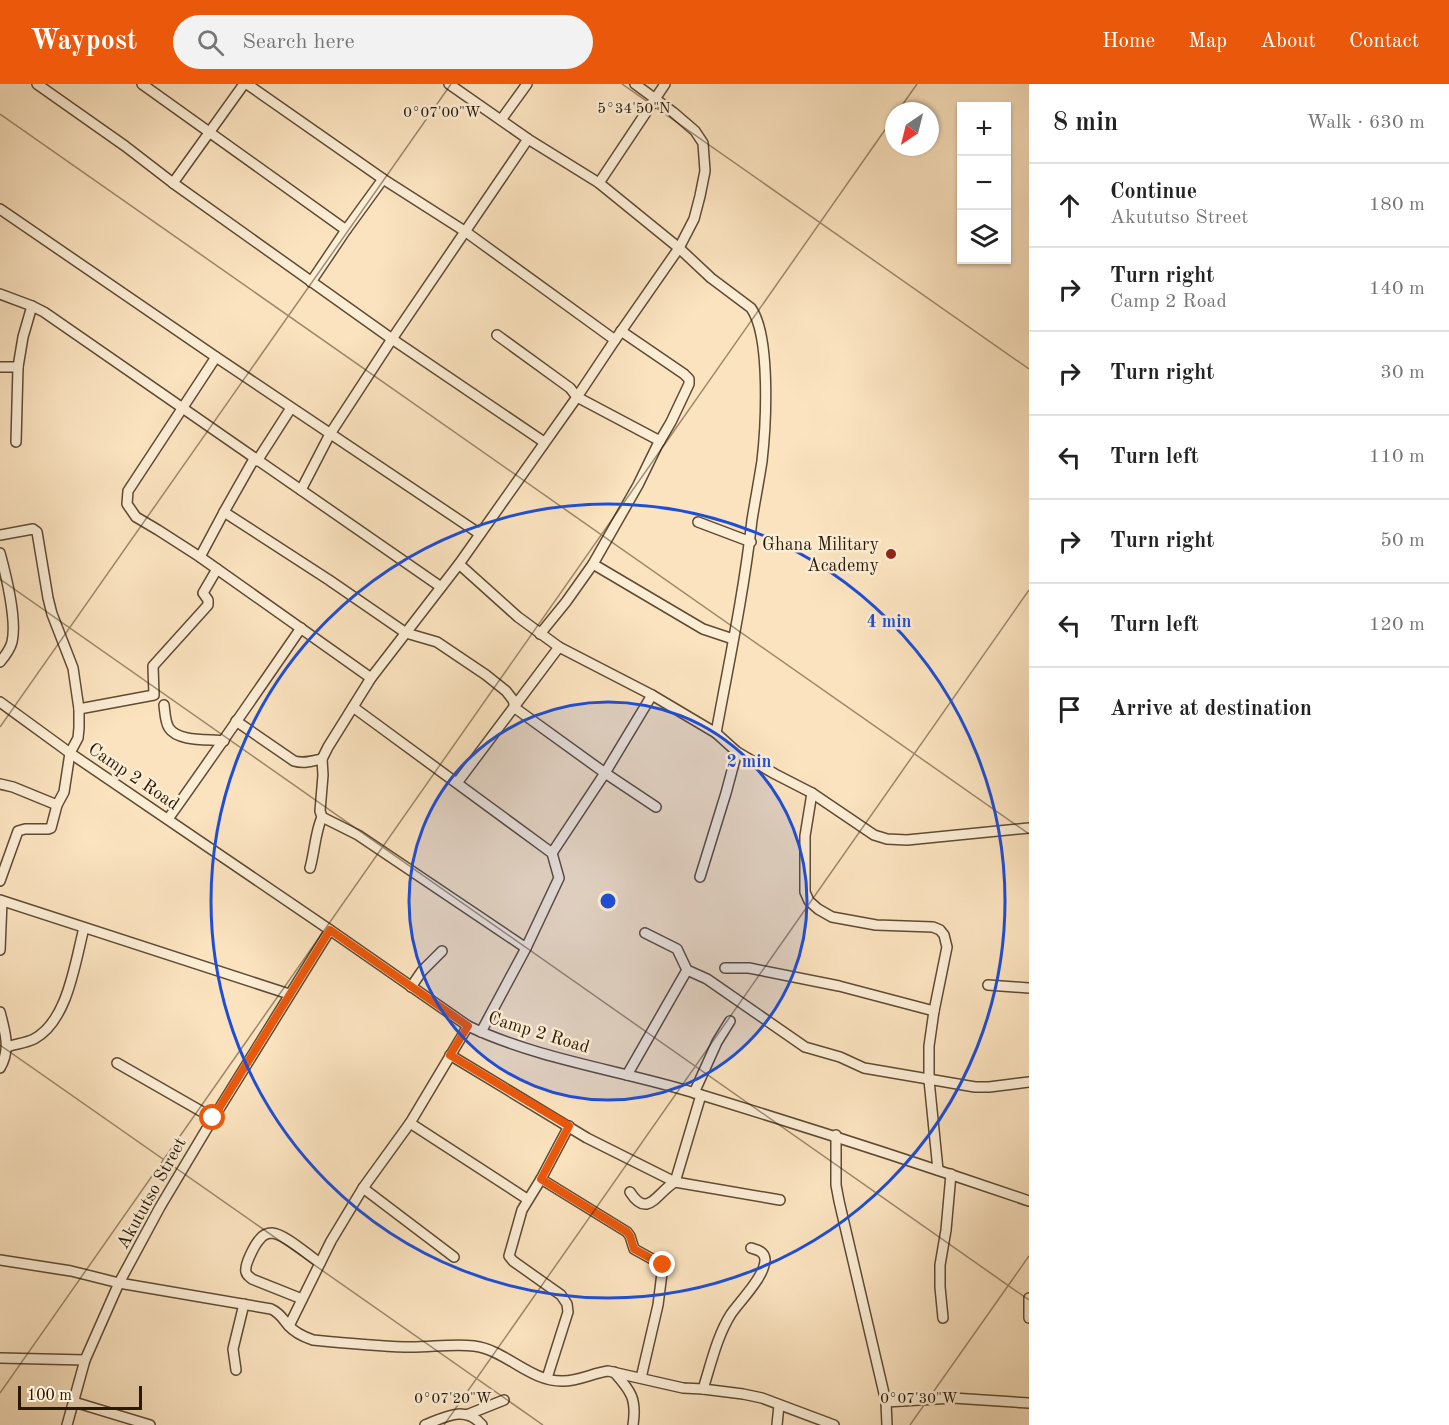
<!DOCTYPE html>
<meta charset="utf-8">
<style>
body{margin:0;font-family:"Old Standard TT",serif;background:#f2f2f2;color:#222}
.controls{position:absolute;right:18px;top:18px;display:grid;overflow:hidden;border-radius:0px;box-shadow:0 2px 4px #0004}
.controls button{width:54px;height:54px;display:grid;place-items:center;padding:0;border:0;border-bottom:2px solid #e0e0e0;background:#fff;color:#222;font:30px sans-serif}
.compass{position:absolute;left:885px;top:18px;width:54px;height:54px;border-radius:50%;background:#fff;box-shadow:0 2px 4px #0004;rotate:215deg}
.scale{position:absolute;left:18px;bottom:15px;width:124px;box-sizing:border-box;padding-left:6px;border:3px solid #291804;border-top:0;font-size:16px;line-height:21px;white-space:nowrap;color:#291804;-webkit-text-stroke:4px #fcedd5;paint-order:stroke}
.stop{position:absolute;width:18px;height:18px;margin:-14px;border:4px solid #ea580c;border-radius:50%;background:#fff}
.stop.end{background:#ea580c;border-color:#fff;box-shadow:0 2px 6px #0008}
.list{margin:0;padding:0;list-style:none}
h2{display:flex;justify-content:space-between;align-items:center;height:78px;margin:0;padding:0 24px;font-size:26px}
h2 small{font-size:20px;font-weight:400;color:#767676}
.list li{display:grid;grid-template-columns:39px 1fr auto;gap:18px;align-items:center;box-sizing:border-box;height:84px;padding:0 24px;border-top:2px solid #e0e0e0}
.list b{display:block;font-size:22px;white-space:nowrap}
.list p{margin:0;font-size:20px;white-space:nowrap;color:#767676}
.list em{font-size:20px;font-style:normal;color:#767676}
.icon{flex:none;width:33px;height:33px;fill:none;stroke:currentColor;stroke-width:2;stroke-linecap:round;stroke-linejoin:round}
.map{position:relative;flex:none;width:1029px;height:1341px;overflow:hidden}
header{display:flex;align-items:center;gap:36px;box-sizing:border-box;height:84px;padding:0 30px;background:#ea580c;color:#fff}
header strong{font-size:28px}
nav{display:flex;gap:33px;margin-inline-start:auto;font-size:21px}
.search{width:420px;height:54px;background:#f2f2f2;display:flex;align-items:center;gap:15px;box-sizing:border-box;padding:0 21px;border-radius:33px;color:#767676;font-size:22px}
main{display:flex}
aside{flex:1;background:#fff}
.map>svg:first-child{display:block}
.lines{fill:none;stroke-linecap:round;stroke-linejoin:round}
.minor-casing{stroke:#5e4b33;stroke-width:12}
.minor{stroke:#fcedd5;stroke-width:9}
.route{stroke:#ea580c;stroke-width:8}
.ticks{fill:none;stroke:#291804;stroke-width:1.5;stroke-opacity:0.45}
.ring{fill:none;stroke:#1d4ed8;stroke-width:3}
.poi-dot{fill:#8f2418;stroke:#fcedd5;stroke-width:2}
.labels{text-anchor:middle;stroke-width:5;stroke-linejoin:round;paint-order:stroke}
.poi-label{font-size:18px;fill:#291804;stroke:#fcedd5;text-anchor:end}
.street-label{font-size:18px;fill:#291804;stroke:#fcedd5}
.ticks-label{font-size:15px;text-anchor:middle;fill:#291804;stroke:#fcedd5;stroke-width:5;stroke-linejoin:round;paint-order:stroke}
.centre{fill:#1d4ed8;stroke:#fcedd5;stroke-width:3}
.ring-label{font-size:18px;text-anchor:middle;font-weight:bold;fill:#1d4ed8;stroke:#fcedd5;stroke-width:5;stroke-linejoin:round;paint-order:stroke}
</style>
<header>
<strong>Waypost</strong>
<div class="search"><svg class="icon" aria-label="search" viewBox="0 0 24 24"><circle cx="10" cy="10" r="6"/><path d="M15 15l6 6"/></svg>Search here</div>
<nav><a>Home</a><a>Map</a><a>About</a><a>Contact</a></nav>
</header>
<main>
<div class="map">
<svg width="1029" height="1341" viewBox="0 0 1029 1341">
<rect width="100%" height="100%" fill="#fbe3bf"/>
<filter id="stains"><feTurbulence type="fractalNoise" baseFrequency=".00333" numOctaves="4"/><feColorMatrix values="0 0 0 0 .2 0 0 0 0 .09 0 0 0 0 .02 0 0 0 .5 -.17"/></filter>
<radialGradient id="worn" r=".72"><stop offset=".6" stop-color="#630" stop-opacity="0"/><stop offset="1" stop-color="#630" stop-opacity=".3"/></radialGradient>
<g class="lines">
<g class="minor-casing">
<g id="minor">
<polyline points="37,0 125,62 173,99 392,255 544,358"/>
<polyline points="142,0 346,146"/>
<polyline points="247,0 383,95 466,148 615,256"/>
<path d="M449,0L528,55L599,99L679,164L711,194L751,224C771,252 766,342 762,377C759,397 755,417 752,436C744,508 729,578 716,649"/>
<polyline points="501,36 527,0"/>
<polyline points="173,99 244,0"/>
<polyline points="599,99 665,0"/>
<polyline points="0,125 216,273 480,450"/>
<polyline points="311,198 346,146 383,95"/>
<polyline points="0,210 32,222 44,228 441,503"/>
<polyline points="497,251 570,304 577,313 660,357"/>
<polyline points="0,283 18,283"/>
<polyline points="16,358 18,283 23,253 32,222"/>
<polyline points="254,375 224,428 329,496 406,549 437,558 486,591 506,607 513,616 515,624 605,689 656,723"/>
<polyline points="257,377 291,324"/>
<polyline points="301,406 330,350 392,255 528,55"/>
<polyline points="224,428 200,473 371,594"/>
<polyline points="698,438 751,458"/>
<polyline points="0,451 33,445 37,448 48,514 52,530 73,584 79,625 79,644 78,654 70,669 64,708 57,721 51,744 48,745 25,745 18,747 0,797"/>
<path d="M0,469C6,491 17,537 12,558C10,566 5,572 0,578"/>
<polyline points="200,473 158,446 136,433 127,420 128,407 216,273"/>
<polyline points="459,480 577,313 615,256 679,164 694,135 700,112 705,87 703,59 695,47 673,28 635,0"/>
<polyline points="593,480 703,545 733,555"/>
<polyline points="540,550 566,518 593,480 638,401 657,362 671,338 689,300 689,295 684,290 621,247"/>
<path d="M0,618L70,669L330,846L468,942C540,976 620,986 695,1009C807,1043 918,1079 1029,1117"/>
<path d="M164,621C165,628 165,638 169,644C178,658 209,655 224,657"/>
<polyline points="353,623 552,769 559,794 526,864 481,948"/>
<polyline points="79,625 154,611 153,582 208,521 208,516 203,509 217,485"/>
<path d="M236,637L294,677C304,680 312,677 322,675"/>
<polyline points="457,699 559,563"/>
<polyline points="0,700 13,703 57,721"/>
<polyline points="812,709 805,752 805,808 809,817 818,825 832,833 876,841 933,843 940,846 944,851 947,863 934,927 929,962 929,996 938,1086"/>
<polyline points="322,733 358,751 526,864"/>
<path d="M168,735C213,672 257,608 301,544"/>
<polyline points="552,769 605,689 652,611"/>
<path d="M310,784C315,766 315,749 322,733L320,727L323,691L322,675L328,663L371,594L459,480L518,533L559,563L652,611L716,649L737,668L775,690L812,709L874,751L887,755L907,756L1029,744"/>
<polyline points="700,793 726,709 737,668"/>
<polyline points="0,816 289,910"/>
<polyline points="645,849 677,865 687,886 707,895 805,963 840,973 864,984 975,1003 989,1003 1029,998"/>
<polyline points="0,866 2,817"/>
<polyline points="725,884 749,884 839,902 934,927"/>
<polyline points="988,901 1029,904"/>
<polyline points="411,903 422,887 442,867"/>
<path d="M0,928C5,947 11,966 0,984"/>
<path d="M7,963C15,960 26,959 34,955C68,937 75,878 84,844"/>
<polyline points="450,971 587,1054 675,1098 780,1116"/>
<polyline points="117,979 213,1034"/>
<polyline points="627,991 687,886"/>
<polyline points="694,1009 717,958 730,937"/>
<polyline points="410,1039 527,1115"/>
<polyline points="836,1051 836,1101 839,1117 886,1318 887,1341"/>
<polyline points="541,1095 627,1148 630,1152 634,1165 663,1181 658,1221 641,1294"/>
<polyline points="363,1104 454,1173"/>
<path d="M630,1108C648,1136 657,1108 675,1098L701,1011"/>
<path d="M0,1176L71,1187L119,1199L271,1225C280,1229 282,1234 288,1241C295,1249 304,1253 313,1256C344,1259 375,1262 405,1263C428,1264 451,1259 474,1262C506,1266 530,1298 563,1297C579,1297 593,1289 608,1287L683,1304L703,1305L743,1310L762,1314L834,1341"/>
<polyline points="1029,1214 1029,1234"/>
<path d="M302,1215L252,1195C249,1192 247,1192 246,1188C244,1181 255,1160 260,1155C263,1151 268,1149 272,1149C285,1150 308,1171 320,1179"/>
<polyline points="943,1234 940,1203 940,1181 946,1146 951,1090"/>
<polyline points="289,1242 331,1157 363,1104 410,1039 468,942"/>
<polyline points="0,1274 85,1276"/>
<polyline points="236,1286 233,1265 244,1220"/>
<path d="M614,1288C631,1307 637,1315 633,1341"/>
<polyline points="547,1294 568,1228 567,1220 561,1211 513,1177 509,1172 522,1126 541,1095 569,1042"/>
<path d="M703,1305C711,1280 717,1252 731,1230C740,1217 766,1191 765,1175C764,1167 757,1166 751,1164"/>
<polyline points="74,1318 150,1341"/>
<polyline points="886,1318 953,1314 1029,1319"/>
<polyline points="469,1330 504,1316"/>
<polyline points="67,1341 85,1276 119,1199 160,1123 206,1046 330,846"/>
<path d="M425,1341C445,1333 465,1321 482,1341"/>
<polyline points="777,1341 779,1321"/>
</g>
</g>
<use href="#minor" class="minor"/>
</g>
<g class="lines">
<polyline class="route" points="213,1034 330,846 468,942 450,971 569,1042 541,1095 627,1148 630,1152 634,1165 663,1181"/>
</g>
<path class="ticks" d="M622,0L1029,285M898,27L917,0M0,30L1029,750M0,495L1029,1216M0,643L451,0M0,961L543,1341M0,1309L894,33M444,1341L1029,506M910,1341L1029,1172"/>
<circle cx="608" cy="817" r="199" fill="#1d4ed8" fill-opacity=".12"/>
<g class="ring">
<circle cx="608" cy="817" r="199"/>
<circle cx="608" cy="817" r="397"/>
</g>
<circle class="poi-dot" cx="891" cy="470" r="6"/>
<g class="labels">
<g class="poi-label">
<text x="879" y="466">Ghana Military<tspan x="879" dy="21">Academy</tspan></text>
</g>
<g class="street-label">
<text transform="translate(134 692) rotate(34)" y="6">Camp 2 Road</text>
<text transform="translate(539 948) rotate(17)" y="6">Camp 2 Road</text>
<text transform="translate(151 1109) rotate(-61)" y="6">Akututso Street</text>
</g>
</g>
<g class="ticks-label">
<text x="634" y="29">5°34'50"N</text>
<text x="442" y="33">0°07'00"W</text>
<text x="453" y="1319">0°07'20"W</text>
<text x="919" y="1319">0°07'30"W</text>
</g>
<circle cx="608" cy="817" r="9" class="centre"/>
<g class="ring-label">
<text x="889" y="543">4 min</text>
<text x="749" y="683">2 min</text>
</g>
<rect width="100%" height="100%" filter="url(#stains)"/>
<rect width="100%" height="100%" fill="url(#worn)"/>
</svg>
<div class="controls">
<button>+</button>
<button>−</button>
<button><svg class="icon" aria-label="layers" viewBox="0 0 24 24"><path d="M12 4l9 5-9 5-9-5zM3 14l9 5 9-5"/></svg></button>
</div>
<svg class="compass" viewBox="-18 -18 36 36"><path d="M0-13l5 13h-10z" fill="#e53935"/><path d="M0 13l5-13h-10z" fill="#767676"/></svg>
<div class="scale">100 m</div>
<div class="stop" style="left:213px;top:1034px"></div>
<div class="stop end" style="left:663px;top:1181px"></div>
</div>
<aside>
<h2>8 min<small>Walk · 630 m</small></h2>
<ul class="list">
<li><svg class="icon" aria-label="ahead" viewBox="0 0 24 24"><path d="M12 20V5M6 11l6-6 6 6"/></svg><div><b>Continue</b><p>Akututso Street</p></div><em>180 m</em></li>
<li><svg class="icon" aria-label="right" viewBox="0 0 24 24"><path d="M7 20v-9h11M14 6l5 5-5 5"/></svg><div><b>Turn right</b><p>Camp 2 Road</p></div><em>140 m</em></li>
<li><svg class="icon" aria-label="right" viewBox="0 0 24 24"><path d="M7 20v-9h11M14 6l5 5-5 5"/></svg><div><b>Turn right</b></div><em>30 m</em></li>
<li><svg class="icon" aria-label="left" viewBox="0 0 24 24"><path d="M17 20v-9H6M10 6l-5 5 5 5"/></svg><div><b>Turn left</b></div><em>110 m</em></li>
<li><svg class="icon" aria-label="right" viewBox="0 0 24 24"><path d="M7 20v-9h11M14 6l5 5-5 5"/></svg><div><b>Turn right</b></div><em>50 m</em></li>
<li><svg class="icon" aria-label="left" viewBox="0 0 24 24"><path d="M17 20v-9H6M10 6l-5 5 5 5"/></svg><div><b>Turn left</b></div><em>120 m</em></li>
<li><svg class="icon" aria-label="arrive" viewBox="0 0 24 24"><path d="M6 21V4h12l-3 4 3 4H6"/></svg><div><b>Arrive at destination</b></div></li>
</ul>
</aside>
</main>
